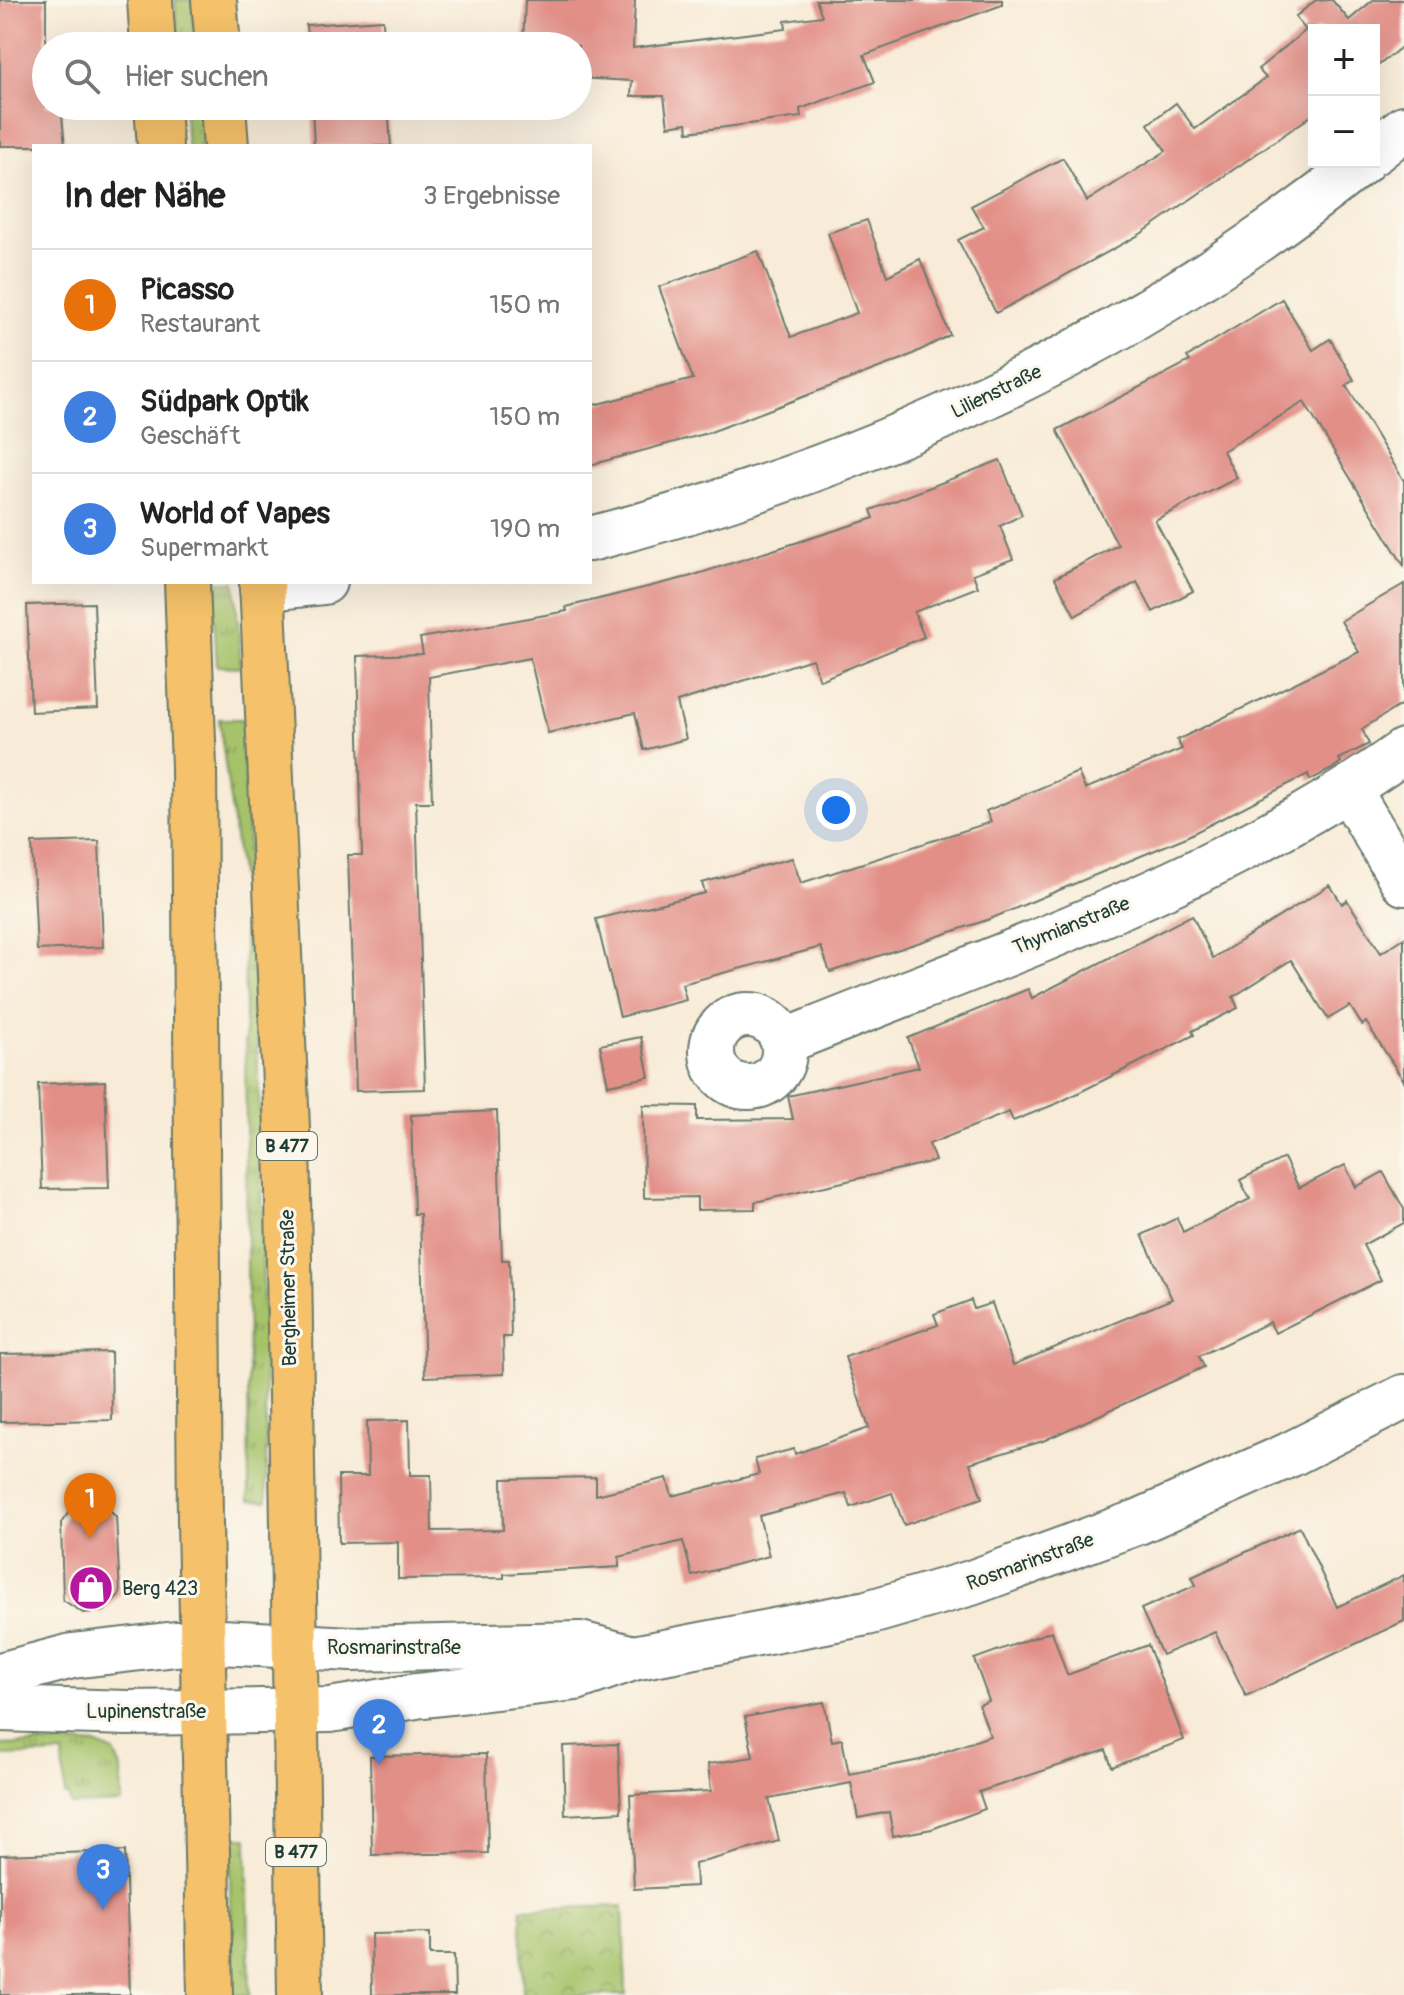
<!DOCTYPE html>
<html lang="de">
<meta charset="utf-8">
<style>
body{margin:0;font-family:Pangolin,sans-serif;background:#f6f6f6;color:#222}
.controls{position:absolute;right:24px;top:24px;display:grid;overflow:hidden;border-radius:0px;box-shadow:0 8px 32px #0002}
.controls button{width:72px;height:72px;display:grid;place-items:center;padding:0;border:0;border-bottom:2px solid #e0e0e0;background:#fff;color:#222;font:40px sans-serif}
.you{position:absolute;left:836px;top:810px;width:28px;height:28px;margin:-20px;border:6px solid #fff;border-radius:50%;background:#1a73e8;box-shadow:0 0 0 12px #1a73e833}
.badge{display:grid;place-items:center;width:52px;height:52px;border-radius:50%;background:#ea580c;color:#fff;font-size:26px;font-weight:700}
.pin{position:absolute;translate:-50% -66px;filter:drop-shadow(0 2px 4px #0008)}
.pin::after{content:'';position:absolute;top:42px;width:28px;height:24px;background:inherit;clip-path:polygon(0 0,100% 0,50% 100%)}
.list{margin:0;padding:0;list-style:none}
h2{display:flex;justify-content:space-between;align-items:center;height:104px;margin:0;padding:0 32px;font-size:34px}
h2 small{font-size:26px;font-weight:400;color:#767676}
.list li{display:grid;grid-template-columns:52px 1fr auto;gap:24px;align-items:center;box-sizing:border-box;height:112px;padding:0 32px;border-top:2px solid #e0e0e0}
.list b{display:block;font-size:30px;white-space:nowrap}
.list p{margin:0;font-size:26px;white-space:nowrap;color:#767676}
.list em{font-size:26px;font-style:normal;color:#767676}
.icon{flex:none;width:44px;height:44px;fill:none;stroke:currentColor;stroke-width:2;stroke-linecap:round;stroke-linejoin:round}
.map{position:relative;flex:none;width:1404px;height:1995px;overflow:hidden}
.search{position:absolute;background:#fff;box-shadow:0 8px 32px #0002;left:32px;top:32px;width:560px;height:88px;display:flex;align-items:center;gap:20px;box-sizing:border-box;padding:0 28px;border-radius:44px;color:#767676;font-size:30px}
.panel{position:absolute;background:#fff;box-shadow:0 8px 32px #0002;left:32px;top:144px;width:560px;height:440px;border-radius:0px}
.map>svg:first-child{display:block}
.grass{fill:url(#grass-tufts);stroke:#62804f;stroke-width:2}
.park{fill:url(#park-crowns);stroke:#62804f;stroke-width:2}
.building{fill:#e28f87}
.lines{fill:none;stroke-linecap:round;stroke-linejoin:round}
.minor-casing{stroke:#6b7a6d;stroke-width:48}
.major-casing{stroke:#6b7a6d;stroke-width:48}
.minor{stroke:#fff;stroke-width:44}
.major{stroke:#f5c16b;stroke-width:44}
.labels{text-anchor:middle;stroke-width:6;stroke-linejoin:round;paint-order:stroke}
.shield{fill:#fbf7ec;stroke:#61756b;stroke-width:2}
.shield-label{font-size:18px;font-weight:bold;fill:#1f3d34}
.street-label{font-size:20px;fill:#1f3d34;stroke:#fbf7ec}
.poi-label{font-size:20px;fill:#1f3d34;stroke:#fbf7ec;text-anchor:start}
</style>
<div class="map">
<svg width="1404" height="1995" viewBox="0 0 1404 1995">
<defs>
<pattern id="grass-tufts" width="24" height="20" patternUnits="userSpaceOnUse" patternTransform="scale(2)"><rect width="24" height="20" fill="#a6c36a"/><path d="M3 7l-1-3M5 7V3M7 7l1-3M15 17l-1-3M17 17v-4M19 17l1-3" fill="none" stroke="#87a058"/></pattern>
<pattern id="park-crowns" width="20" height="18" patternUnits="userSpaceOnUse" patternTransform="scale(2)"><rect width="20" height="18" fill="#a6c36a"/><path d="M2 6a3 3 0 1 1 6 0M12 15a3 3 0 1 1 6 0" fill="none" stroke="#87a058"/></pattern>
</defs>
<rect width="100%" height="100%" fill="#fbf7ec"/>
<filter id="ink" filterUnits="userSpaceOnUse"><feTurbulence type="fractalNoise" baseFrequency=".0125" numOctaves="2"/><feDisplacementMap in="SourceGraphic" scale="16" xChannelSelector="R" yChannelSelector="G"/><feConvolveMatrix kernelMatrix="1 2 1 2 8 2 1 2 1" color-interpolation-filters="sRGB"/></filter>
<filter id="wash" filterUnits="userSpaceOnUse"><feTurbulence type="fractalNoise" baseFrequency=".006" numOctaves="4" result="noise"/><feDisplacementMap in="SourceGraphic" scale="32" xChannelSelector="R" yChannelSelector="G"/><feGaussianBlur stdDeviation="1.8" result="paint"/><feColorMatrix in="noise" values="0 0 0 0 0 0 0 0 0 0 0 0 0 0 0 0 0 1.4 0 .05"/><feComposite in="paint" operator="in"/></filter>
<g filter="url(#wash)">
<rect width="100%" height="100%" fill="#f8ebd7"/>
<g class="grass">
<polygon points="175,0 192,0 195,46 179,46"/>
<polygon points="184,106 200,106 203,146 187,146"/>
<polygon points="212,582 235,582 241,667 217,666"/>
<polygon points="219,719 243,719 260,1120 267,1501 249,1500 244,903"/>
<polygon points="68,1743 98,1745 114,1752 121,1768 122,1803 70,1805 69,1796 65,1796 63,1754 0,1756 0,1745"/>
<polygon points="229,1837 247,1837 250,1995 233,1995"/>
</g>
<polygon class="park" points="623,1906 626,1995 523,1995 521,1909"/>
<g id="blocks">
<g class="building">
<polygon points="0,0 46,0 46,106 61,106 65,146 0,146"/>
<polygon points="525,0 635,0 633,48 786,29 785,21 822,16 816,0 1002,0 1002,5 864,55 875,82 800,109 801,117 688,132 687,123 668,126 664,96 631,96 632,81 578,78 578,46 523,46"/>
<polygon points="1316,0 1332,0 1349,20 1373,0 1404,0 1404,45 1374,69 1374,30 1314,30 1314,114 1139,235 996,313 958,240 984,227 971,206 1063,158 1087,201 1166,151 1148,124 1176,103 1195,129 1266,78 1258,69 1306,30 1295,17"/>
<polygon points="383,20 384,46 308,46 306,25"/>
<polygon points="312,106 388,106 391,146 314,146"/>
<polygon points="867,220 887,276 920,259 950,335 905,358 708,433 590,465 590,406 693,379 659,287 758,251 791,337 857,313 828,233"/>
<polygon points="1282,299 1313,350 1330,339 1354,380 1346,385 1404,481 1404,566 1304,402 1223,451 1237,478 1155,520 1193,591 1153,612 1137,582 1075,616 1055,578 1118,545 1057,430 1190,361 1187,357"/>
<polygon points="1000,460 1022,515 1000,526 1013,559 973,574 978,587 914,612 924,637 820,680 812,659 677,702 686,739 644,750 635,713 548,733 530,658 429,677 432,802 416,802 425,1089 356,1091 348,855 362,855 357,656 423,654 420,638 567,611 566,607 688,577 874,518 871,510"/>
<polygon points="1404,584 1404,703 1362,729 1369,744 1339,759 1341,762 1332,769 1310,780 1308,774 1184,838 990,919 830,972 821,947 682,984 686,1000 620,1017 596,919 705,893 702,883 792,858 801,883 991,822 986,811 1078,772 1085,789 1182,749 1177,740 1359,652 1341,621"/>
<polygon points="94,603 98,709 31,712 27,605"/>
<polygon points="99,841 103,947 37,950 32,843"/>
<polygon points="1330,885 1342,904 1347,900 1381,953 1404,938 1404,1081 1366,1022 1362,1025 1350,1006 1328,1019 1291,960 1233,997 1238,1008 1192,1031 1194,1035 1058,1103 1013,1121 1009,1112 929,1144 935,1161 755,1202 755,1209 697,1210 697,1197 644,1198 643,1105 697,1106 697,1120 793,1119 788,1096 919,1067 908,1038 1028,989 1032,998 1192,915 1213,958"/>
<polygon points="641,1037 649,1077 608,1085 600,1045"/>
<polygon points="105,1081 109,1188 42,1189 38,1084"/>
<polygon points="497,1111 502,1260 509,1260 511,1337 503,1337 504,1374 425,1377 420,1214 414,1214 411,1115"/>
<polygon points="1284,1158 1299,1188 1345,1165 1356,1187 1383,1172 1404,1209 1404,1223 1363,1245 1381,1280 1275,1333 1270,1322 1199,1356 1204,1367 1043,1441 970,1463 982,1498 904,1525 892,1493 851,1507 846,1493 759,1516 769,1556 692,1576 683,1541 619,1557 619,1567 504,1574 504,1578 398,1579 398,1542 339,1543 338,1476 368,1476 367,1421 409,1420 410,1475 431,1475 432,1531 503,1530 502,1479 596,1477 596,1495 667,1478 672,1496 759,1474 755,1459 794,1449 795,1454 869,1428 845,1357 938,1325 934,1314 971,1300 974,1309 992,1303 1013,1365 1172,1299 1142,1235 1177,1218 1183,1232 1250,1199 1240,1180"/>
<polygon points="111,1352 112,1420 0,1422 0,1354"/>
<polygon points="100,1501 116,1517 120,1594 104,1611 83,1613 63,1600 61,1523 74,1505"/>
<polygon points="1300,1527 1337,1607 1404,1575 1404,1621 1246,1696 1215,1632 1162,1655 1141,1609 1196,1585 1192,1577"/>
<polygon points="1052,1631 1067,1675 1148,1645 1184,1740 1112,1767 1106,1750 979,1792 985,1809 932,1829 893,1836 889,1812 858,1818 851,1783 769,1799 779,1841 695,1864 696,1886 634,1889 630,1795 711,1791 708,1764 753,1757 745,1717 824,1702 832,1741 842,1739 849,1774 920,1760 990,1736 979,1705 989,1701 974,1659"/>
<polygon points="618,1744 621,1812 565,1815 563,1746"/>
<polygon points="486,1754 488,1853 372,1855 370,1756"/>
<polygon points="125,1851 130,1995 0,1995 0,1855"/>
<polygon points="430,1933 430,1955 454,1955 455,1995 372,1995 371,1934"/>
</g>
</g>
</g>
<g filter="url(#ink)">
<use href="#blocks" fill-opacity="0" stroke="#6b7a6d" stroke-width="2"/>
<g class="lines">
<g class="minor-casing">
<g id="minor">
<polyline points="1374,152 1404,128"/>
<path d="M590,539C868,468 1138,343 1362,162"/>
<polyline points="262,589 324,582"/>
<polyline points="1349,790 1404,883"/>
<circle cx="748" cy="1051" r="36"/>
<path d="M784,1042C995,956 1218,884 1404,751"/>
<polyline points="0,1675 72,1656 202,1641 351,1649 580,1644 633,1658"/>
<polyline points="0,1709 128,1713 330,1710 416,1696 576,1678 633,1658 867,1613 971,1583 1138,1522 1289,1455 1404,1397"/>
</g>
</g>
<g class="major-casing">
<g id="major">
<polyline points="150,0 153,46"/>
<polyline points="214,0 218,46"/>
<polyline points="157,106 160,146"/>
<polyline points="223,106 226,146"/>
<polyline points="187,582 194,767 200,1522 210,1995"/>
<polyline points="262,582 287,1128 300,1995"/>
</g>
</g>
<use href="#minor" class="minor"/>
<use href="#major" class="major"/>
</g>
</g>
<defs>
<g id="shop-disc" transform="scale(2.3)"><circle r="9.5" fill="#b5179e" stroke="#fbf7ec"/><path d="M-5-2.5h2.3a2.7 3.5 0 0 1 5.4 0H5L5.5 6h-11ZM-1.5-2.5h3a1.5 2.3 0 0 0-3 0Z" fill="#fff"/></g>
</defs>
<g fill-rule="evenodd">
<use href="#shop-disc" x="91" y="1588"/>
</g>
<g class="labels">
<g class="shield">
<rect x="257" y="1132" width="60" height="28" rx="6"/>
<rect x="266" y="1838" width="60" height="28" rx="6"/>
</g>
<g class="shield-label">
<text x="287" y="1152">B 477</text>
<text x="296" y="1858">B 477</text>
</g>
<g class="street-label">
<text transform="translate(996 391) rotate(-26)" y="7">Lilienstraße</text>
<text transform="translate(1071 925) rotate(-22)" y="7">Thymianstraße</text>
<text transform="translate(288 1288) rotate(-91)" y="7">Bergheimer Straße</text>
<text transform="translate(1030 1561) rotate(-20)" y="7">Rosmarinstraße</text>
<text x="394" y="1654">Rosmarinstraße</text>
<text x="146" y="1718">Lupinenstraße</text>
</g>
<g class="poi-label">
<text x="122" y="1595">Berg 423</text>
</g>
</g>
</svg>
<div class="controls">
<button>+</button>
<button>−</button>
</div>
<div class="you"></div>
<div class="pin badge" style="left:90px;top:1539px;background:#e8710a">1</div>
<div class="pin badge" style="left:379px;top:1765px;background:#3f7fe0">2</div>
<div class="pin badge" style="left:103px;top:1910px;background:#3f7fe0">3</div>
<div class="search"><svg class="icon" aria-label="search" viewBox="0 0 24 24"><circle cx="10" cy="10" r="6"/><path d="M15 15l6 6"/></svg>Hier suchen</div>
<section class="panel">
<h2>In der Nähe<small>3 Ergebnisse</small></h2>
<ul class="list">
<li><span class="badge" style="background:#e8710a">1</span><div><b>Picasso</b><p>Restaurant</p></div><em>150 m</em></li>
<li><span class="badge" style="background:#3f7fe0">2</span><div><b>Südpark Optik</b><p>Geschäft</p></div><em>150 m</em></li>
<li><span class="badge" style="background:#3f7fe0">3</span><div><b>World of Vapes</b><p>Supermarkt</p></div><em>190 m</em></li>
</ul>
</section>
</div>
